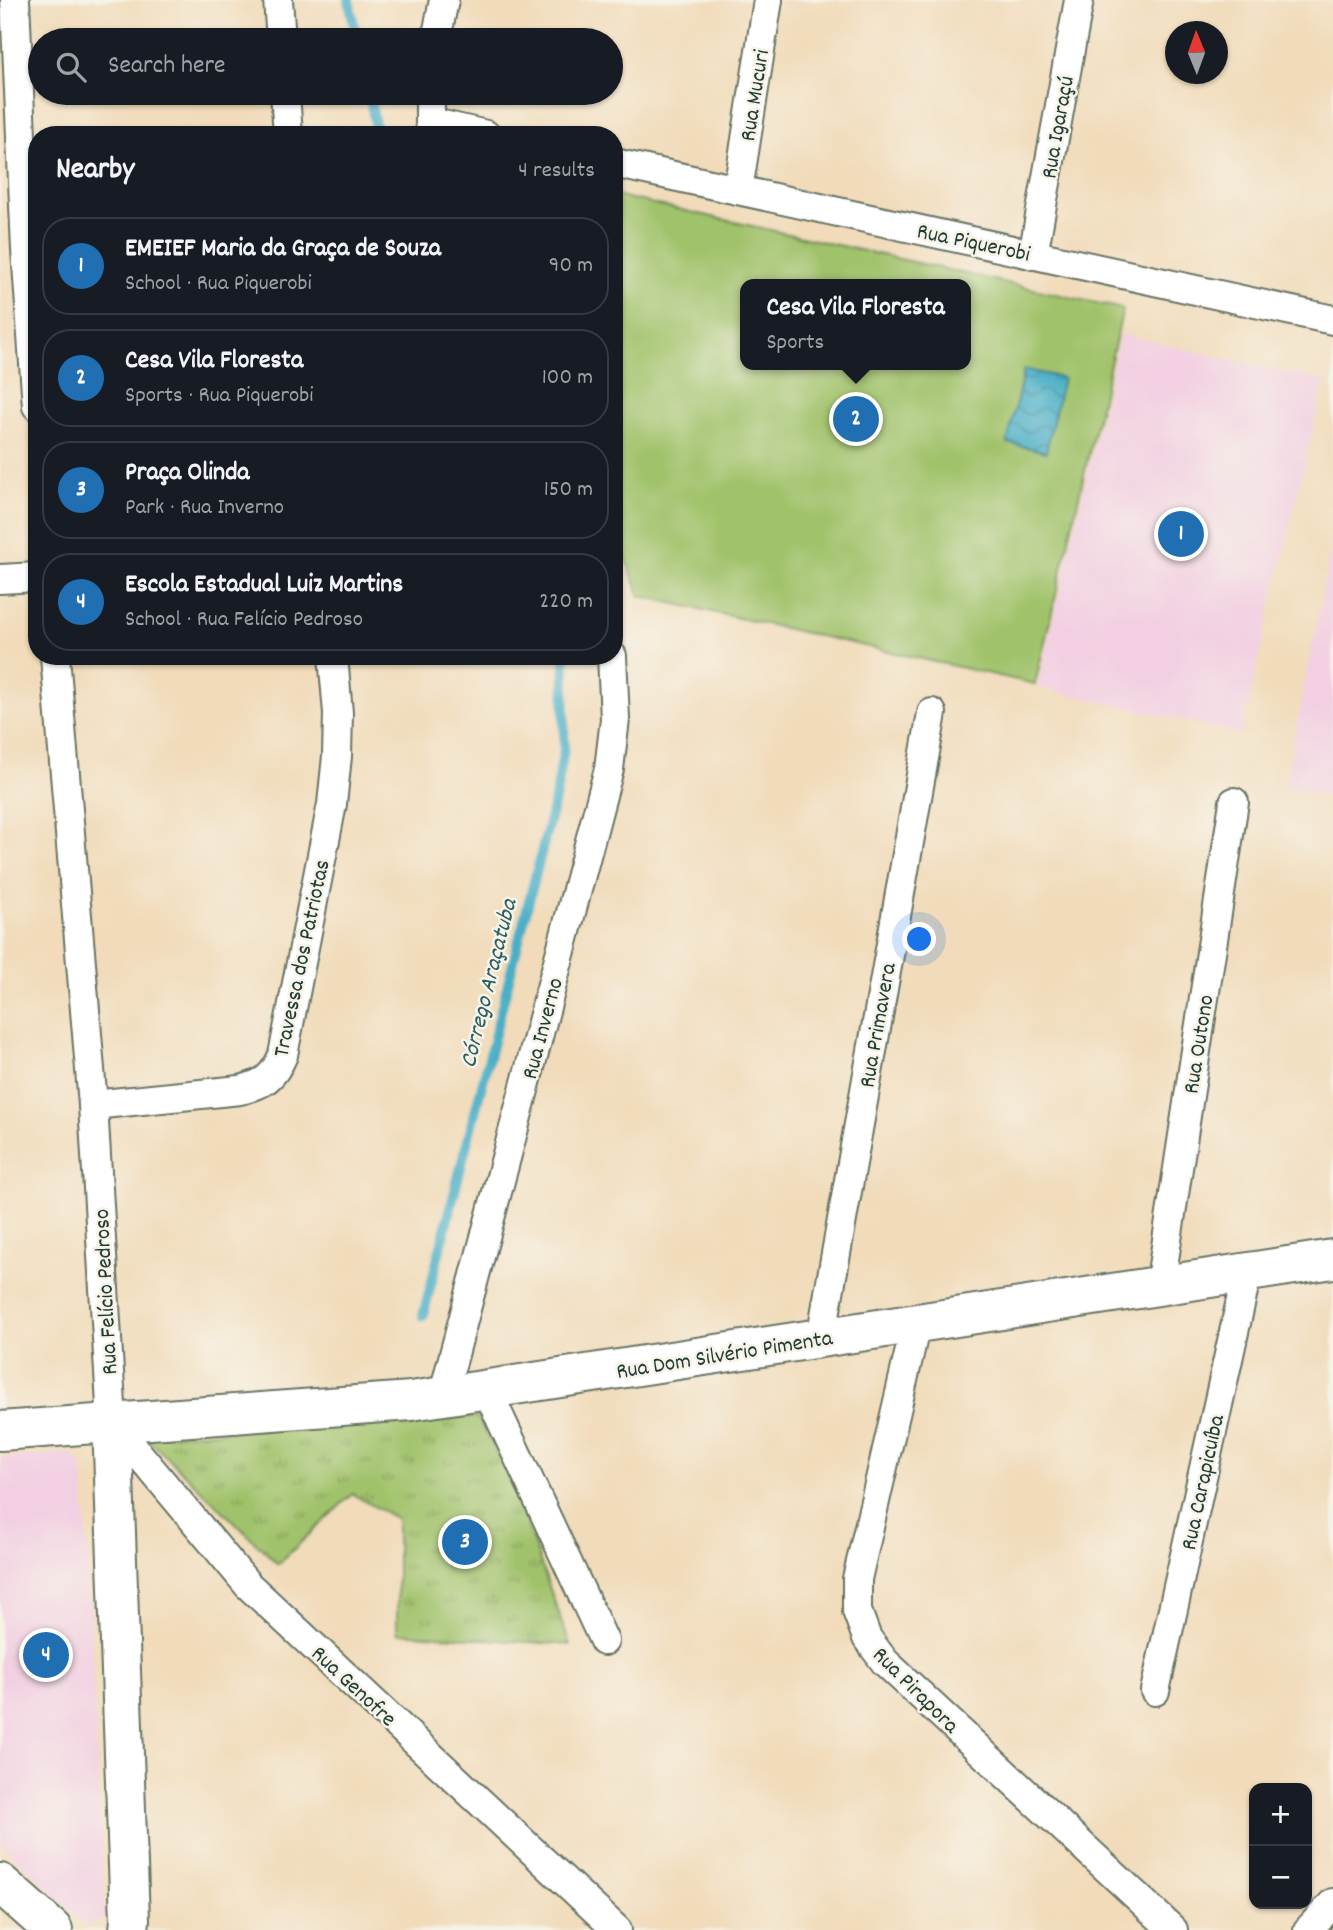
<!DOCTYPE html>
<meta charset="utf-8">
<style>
body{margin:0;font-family:Dekko,sans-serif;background:#20242c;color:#f1f3f6}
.controls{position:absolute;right:21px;bottom:21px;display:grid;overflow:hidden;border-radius:14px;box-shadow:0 2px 5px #0004}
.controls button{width:63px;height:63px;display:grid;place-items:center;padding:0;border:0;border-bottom:2px solid #363941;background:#171b24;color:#f1f3f6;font:35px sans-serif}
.compass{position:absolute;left:1165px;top:21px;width:63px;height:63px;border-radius:50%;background:#171b24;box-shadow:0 2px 5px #0004;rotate:359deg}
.you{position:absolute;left:920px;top:940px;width:24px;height:24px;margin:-18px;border:5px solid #fff;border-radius:50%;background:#1a73e8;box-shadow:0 0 0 10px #1a73e833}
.badge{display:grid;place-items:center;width:46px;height:46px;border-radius:50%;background:#1f6fb2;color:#fff;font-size:23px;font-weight:700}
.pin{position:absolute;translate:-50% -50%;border:4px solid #fff;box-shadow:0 2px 7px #0006}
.popup{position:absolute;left:740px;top:279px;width:231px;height:91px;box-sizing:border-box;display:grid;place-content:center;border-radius:14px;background:#171b24;filter:drop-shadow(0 2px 5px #0005);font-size:23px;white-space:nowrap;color:#9ea1a6}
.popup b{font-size:26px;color:#f1f3f6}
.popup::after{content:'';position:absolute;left:50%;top:100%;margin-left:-14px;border:14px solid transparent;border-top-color:#171b24}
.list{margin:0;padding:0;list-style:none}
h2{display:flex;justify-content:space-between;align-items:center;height:91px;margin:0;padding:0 28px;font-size:30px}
h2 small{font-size:23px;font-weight:400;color:#9ea1a6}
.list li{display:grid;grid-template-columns:46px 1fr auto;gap:21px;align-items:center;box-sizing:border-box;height:98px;margin:0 14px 14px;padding:0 14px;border:2px solid #363941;border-radius:28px}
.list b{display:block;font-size:26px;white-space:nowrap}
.list p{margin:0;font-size:23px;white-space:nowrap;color:#9ea1a6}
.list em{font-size:23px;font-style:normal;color:#9ea1a6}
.icon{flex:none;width:38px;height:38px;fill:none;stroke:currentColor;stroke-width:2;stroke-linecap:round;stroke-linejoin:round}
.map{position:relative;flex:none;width:1333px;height:1930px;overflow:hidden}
.search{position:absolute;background:#171b24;box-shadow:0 2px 5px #0004;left:28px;top:28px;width:595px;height:77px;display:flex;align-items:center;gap:18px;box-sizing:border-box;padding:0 24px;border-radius:38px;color:#9ea1a6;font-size:26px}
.panel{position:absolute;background:#171b24;box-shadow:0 2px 5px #0004;left:28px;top:126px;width:595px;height:539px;border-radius:28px}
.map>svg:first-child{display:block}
.built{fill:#f2cfe2}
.grass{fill:url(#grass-tufts);stroke:#608050;stroke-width:2}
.garden{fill:#a0c26b;stroke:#608050;stroke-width:2;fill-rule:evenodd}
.water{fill:url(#water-waves);stroke:#34767e;stroke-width:2}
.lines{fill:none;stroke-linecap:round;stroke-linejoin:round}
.stream{stroke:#48afc7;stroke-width:10}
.street-casing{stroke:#687463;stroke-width:32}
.secondary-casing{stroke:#687463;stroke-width:42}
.street{stroke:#fff;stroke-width:28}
.secondary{stroke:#fff;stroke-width:38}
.labels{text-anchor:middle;stroke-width:5;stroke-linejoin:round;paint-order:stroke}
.street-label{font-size:23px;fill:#1f3d34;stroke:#f7f3e8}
.water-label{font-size:24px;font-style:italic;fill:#2b5f60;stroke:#f7f3e8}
</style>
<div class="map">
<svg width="1333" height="1930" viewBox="0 0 1333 1930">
<defs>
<pattern id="grass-tufts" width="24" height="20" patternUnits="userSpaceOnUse" patternTransform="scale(1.75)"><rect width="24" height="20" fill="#a0c26b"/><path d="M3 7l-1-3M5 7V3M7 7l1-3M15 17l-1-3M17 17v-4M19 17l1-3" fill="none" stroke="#829f59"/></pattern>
<pattern id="water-waves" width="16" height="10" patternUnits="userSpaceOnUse" patternTransform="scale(1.75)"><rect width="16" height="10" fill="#48afc7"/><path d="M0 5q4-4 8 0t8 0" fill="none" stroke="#3b90a2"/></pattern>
</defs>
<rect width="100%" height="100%" fill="#f7f3e8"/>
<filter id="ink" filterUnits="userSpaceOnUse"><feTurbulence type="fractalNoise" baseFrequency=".0143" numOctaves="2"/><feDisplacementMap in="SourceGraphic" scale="14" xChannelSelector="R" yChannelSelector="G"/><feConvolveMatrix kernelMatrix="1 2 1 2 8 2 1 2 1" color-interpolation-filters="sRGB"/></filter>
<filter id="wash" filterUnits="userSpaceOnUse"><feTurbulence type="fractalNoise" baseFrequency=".00686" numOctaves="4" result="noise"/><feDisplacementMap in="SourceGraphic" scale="28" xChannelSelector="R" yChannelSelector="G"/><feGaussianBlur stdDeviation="1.57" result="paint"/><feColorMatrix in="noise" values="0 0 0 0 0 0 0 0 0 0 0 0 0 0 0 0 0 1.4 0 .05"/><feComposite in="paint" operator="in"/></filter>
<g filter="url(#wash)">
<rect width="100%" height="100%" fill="#f1dbba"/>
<g class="built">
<polygon points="1120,334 1324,381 1241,734 1037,687"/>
<polygon points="1333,538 1333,797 1285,786"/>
<polygon points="71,1453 83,1468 105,1918 87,1927 0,1842 0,1458"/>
</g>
<polygon class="grass" points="477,1417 509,1475 570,1645 397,1633 397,1519 352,1494 278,1564 145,1436"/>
<path class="garden" d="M614,195L1123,309L1035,684L640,596L614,528ZM746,284H966V365H746Z"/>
<polygon class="water" points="1024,369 1063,378 1046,452 1007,443"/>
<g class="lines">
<g class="stream">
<polyline points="349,0 357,40"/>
<polyline points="369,93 377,135"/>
<polyline points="423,1316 556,795 564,749 565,656"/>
</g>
</g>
</g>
<g filter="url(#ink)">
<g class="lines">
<g class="street-casing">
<g id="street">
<polyline points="15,0 26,250 37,406"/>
<polyline points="278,0 281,40"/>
<polyline points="436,40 444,0"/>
<polyline points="285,93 288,135"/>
<polyline points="430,93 430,122 435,135"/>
<polyline points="430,122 486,135"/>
<polyline points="614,163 1333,320"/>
<polyline points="738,190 768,0"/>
<polyline points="1033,255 1079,0"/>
<polyline points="0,579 37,577"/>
<polyline points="55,656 93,1105 112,1422 248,1585 617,1930"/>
<path d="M93,1105L240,1090C264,1084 273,1078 283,1055L332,804L337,756L338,713L333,656"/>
<polyline points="1160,1286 1234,802"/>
<polyline points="916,1324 857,1579 857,1611 867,1638 885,1662 1173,1930"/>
<polyline points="821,1338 932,713"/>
<polyline points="487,1390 604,1641"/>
<polyline points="443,1396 609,769 615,719 612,656"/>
<polyline points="1155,1691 1247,1273"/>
<polyline points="1308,1930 1333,1903"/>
</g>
</g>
<g class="secondary-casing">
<g id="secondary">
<polyline points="112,1422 130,1920 129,1930"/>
<polyline points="0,1431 411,1401 1333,1259"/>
<polyline points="0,1883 53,1930"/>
</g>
</g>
<use href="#street" class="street"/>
<use href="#secondary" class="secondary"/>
</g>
</g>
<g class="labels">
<g class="street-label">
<text transform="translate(753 95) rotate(-81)" y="8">Rua Mucuri</text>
<text transform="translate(1056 127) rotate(-80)" y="8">Rua Igaraçú</text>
<text transform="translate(974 241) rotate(12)" y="8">Rua Piquerobi</text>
<text transform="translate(300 958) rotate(-78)" y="8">Travessa dos Patriotas</text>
<text transform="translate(876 1025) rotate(-80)" y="8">Rua Primavera</text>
<text transform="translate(541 1028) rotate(-75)" y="8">Rua Inverno</text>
<text transform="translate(1197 1044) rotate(-81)" y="8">Rua Outono</text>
<text transform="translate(104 1292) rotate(-93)" y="8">Rua Felício Pedroso</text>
<text transform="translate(724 1353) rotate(-9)" y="8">Rua Dom Silvério Pimenta</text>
<text transform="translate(1201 1482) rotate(-78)" y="8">Rua Carapicuíba</text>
<text transform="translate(355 1685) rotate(43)" y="8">Rua Genofre</text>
<text transform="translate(917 1689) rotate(45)" y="8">Rua Pirapora</text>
</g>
<g class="water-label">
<text transform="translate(487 983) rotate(-76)" y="8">Córrego Araçatuba</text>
</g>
</g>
</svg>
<div class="controls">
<button>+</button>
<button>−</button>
</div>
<svg class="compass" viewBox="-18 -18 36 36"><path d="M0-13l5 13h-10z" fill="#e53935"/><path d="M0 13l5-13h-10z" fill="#9ea1a6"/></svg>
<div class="you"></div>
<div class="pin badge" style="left:1181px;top:534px">1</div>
<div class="pin badge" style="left:856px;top:419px">2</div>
<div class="popup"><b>Cesa Vila Floresta</b>Sports</div>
<div class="pin badge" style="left:465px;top:1542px">3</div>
<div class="pin badge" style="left:46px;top:1655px">4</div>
<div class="search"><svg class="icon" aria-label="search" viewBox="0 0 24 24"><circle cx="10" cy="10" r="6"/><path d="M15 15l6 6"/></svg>Search here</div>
<section class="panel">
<h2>Nearby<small>4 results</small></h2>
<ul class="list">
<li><span class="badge">1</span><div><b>EMEIEF Maria da Graça de Souza</b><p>School · Rua Piquerobi</p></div><em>90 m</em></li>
<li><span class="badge">2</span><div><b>Cesa Vila Floresta</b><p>Sports · Rua Piquerobi</p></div><em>100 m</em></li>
<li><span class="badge">3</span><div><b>Praça Olinda</b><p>Park · Rua Inverno</p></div><em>150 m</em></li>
<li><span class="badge">4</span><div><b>Escola Estadual Luiz Martins</b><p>School · Rua Felício Pedroso</p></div><em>220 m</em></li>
</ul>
</section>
</div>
